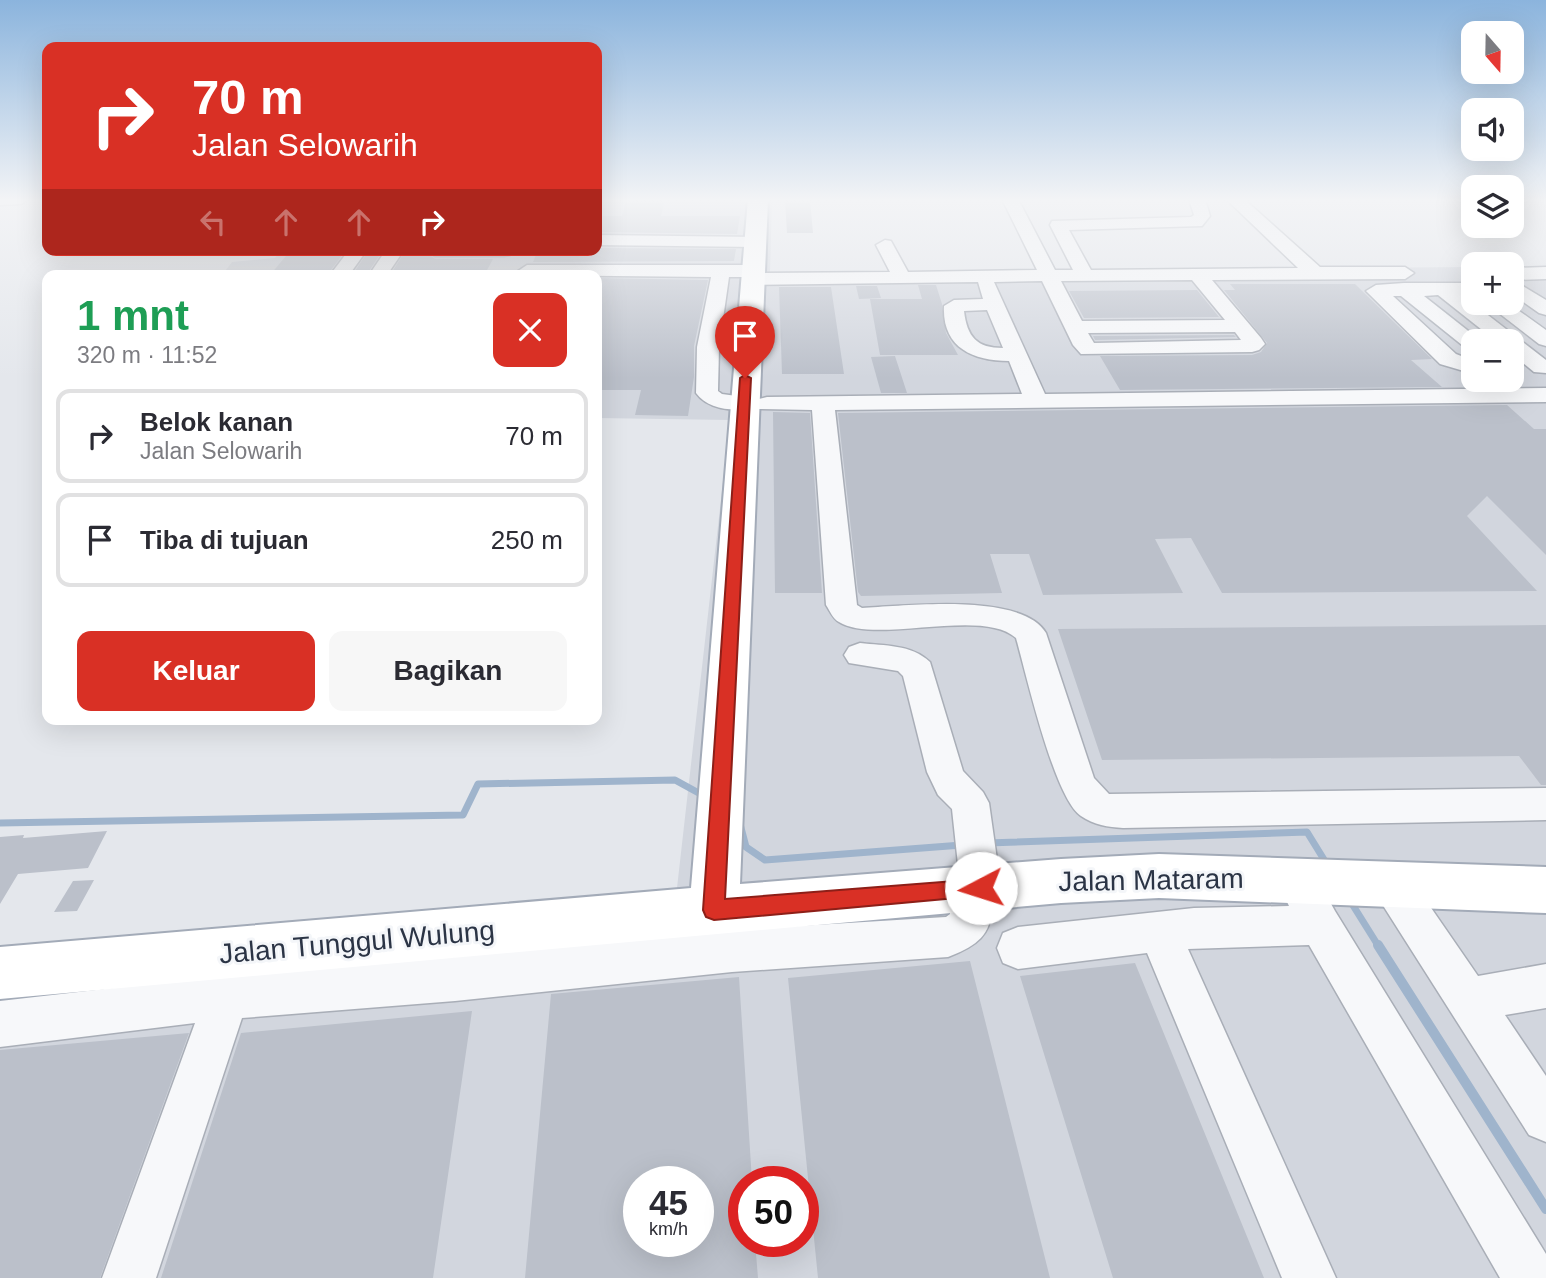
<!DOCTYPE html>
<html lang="id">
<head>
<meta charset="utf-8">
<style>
  :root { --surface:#fff; --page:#f7f7f7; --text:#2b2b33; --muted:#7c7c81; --line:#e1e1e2; --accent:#d93025 }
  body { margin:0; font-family:Arial,sans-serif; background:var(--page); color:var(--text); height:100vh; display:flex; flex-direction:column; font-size:26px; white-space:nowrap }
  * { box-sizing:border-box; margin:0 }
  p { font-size:23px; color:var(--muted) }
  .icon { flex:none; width:38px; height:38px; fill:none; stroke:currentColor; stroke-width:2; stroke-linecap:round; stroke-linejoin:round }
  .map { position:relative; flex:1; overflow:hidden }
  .side { position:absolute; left:42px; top:270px; width:560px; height:455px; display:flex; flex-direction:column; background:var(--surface); border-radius:14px; box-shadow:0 7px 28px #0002 }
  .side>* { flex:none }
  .top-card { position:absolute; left:42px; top:42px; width:560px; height:214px; border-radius:14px; box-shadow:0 7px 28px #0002; background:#d93025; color:#fff; overflow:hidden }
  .needle { width:46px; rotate:160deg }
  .fabs { position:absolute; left:1461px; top:21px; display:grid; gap:14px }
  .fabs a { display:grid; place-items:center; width:63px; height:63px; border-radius:14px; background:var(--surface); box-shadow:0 7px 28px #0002; font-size:35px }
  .speed { position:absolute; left:623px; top:1166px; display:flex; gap:14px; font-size:35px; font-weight:700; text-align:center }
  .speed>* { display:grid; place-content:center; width:91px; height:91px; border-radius:50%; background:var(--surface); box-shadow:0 7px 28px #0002; line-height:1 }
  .speed small { font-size:18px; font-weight:400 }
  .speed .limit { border:10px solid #d22; background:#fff; color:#111 }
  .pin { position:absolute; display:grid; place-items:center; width:60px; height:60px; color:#fff; margin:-72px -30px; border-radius:50% 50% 50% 0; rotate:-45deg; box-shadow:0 0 7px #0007 }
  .pin .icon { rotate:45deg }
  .me { position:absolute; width:77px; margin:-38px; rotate:265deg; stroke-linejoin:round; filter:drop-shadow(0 0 5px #0008) }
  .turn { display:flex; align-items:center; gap:24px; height:147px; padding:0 35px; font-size:32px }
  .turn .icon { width:91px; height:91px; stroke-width:2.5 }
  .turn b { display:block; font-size:49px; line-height:60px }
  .lanes { display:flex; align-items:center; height:66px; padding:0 35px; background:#0003; justify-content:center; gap:35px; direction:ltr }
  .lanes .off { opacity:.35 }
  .round { display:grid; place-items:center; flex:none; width:74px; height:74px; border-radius:14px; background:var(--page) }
  .overview { display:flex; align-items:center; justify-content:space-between; height:119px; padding:0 35px }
  h1 { font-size:42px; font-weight:800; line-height:52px; color:#1e9e55 }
  .action { display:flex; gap:14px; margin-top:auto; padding:14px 35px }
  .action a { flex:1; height:80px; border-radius:14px; background:var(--accent); color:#fff; font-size:28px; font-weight:800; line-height:80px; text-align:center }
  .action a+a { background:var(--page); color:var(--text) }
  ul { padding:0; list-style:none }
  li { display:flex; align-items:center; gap:21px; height:94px; margin:0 14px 10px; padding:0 21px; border:4px solid var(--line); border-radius:14px }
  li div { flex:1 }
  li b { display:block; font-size:26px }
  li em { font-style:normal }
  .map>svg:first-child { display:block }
  .built { fill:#d2d6de; fill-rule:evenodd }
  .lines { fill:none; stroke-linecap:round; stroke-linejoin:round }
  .stream-far1 { stroke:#9fb4cc; stroke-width:7 }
  .stream { stroke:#9fb4cc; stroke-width:10 }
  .building { fill:#bbc0ca; fill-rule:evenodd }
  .minor-casing { stroke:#a9aeb7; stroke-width:3 }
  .major-casing { stroke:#a3abb8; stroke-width:4 }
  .minor { fill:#f7f8fa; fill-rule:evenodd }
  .major { fill:#fff; fill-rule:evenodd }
  .route { fill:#d93025; stroke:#8d1f18; stroke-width:2 }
  .labels { text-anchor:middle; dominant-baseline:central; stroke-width:6; stroke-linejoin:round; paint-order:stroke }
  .near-street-label { font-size:28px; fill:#2b3445; stroke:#f4f6f9 }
</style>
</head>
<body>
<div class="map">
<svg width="1546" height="1278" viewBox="0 0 1546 1278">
  <rect width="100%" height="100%" fill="#e4e7ec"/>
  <!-- built -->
  <path class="built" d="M597 199H772L770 272 1473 267 1474 303H1512V266H1546V1278H0V997L671 941 730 420 597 418V275H222L232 262 275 258 282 250H597ZM1474 341H1512V380H1474ZM639 1181H698V1241H639ZM744 1181H803V1241H744Z"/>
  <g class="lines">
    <!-- stream-far1 -->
    <path class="stream-far1" d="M0 823 463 815 478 784 675 780 706 797
      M740 824 746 847 765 860 962 845
      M987 843 1307 832 1328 866
      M1349 899 1379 947"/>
    <!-- stream -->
    <path class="stream" d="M1378 945 1546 1209"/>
  </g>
  <!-- building -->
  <path class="building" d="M627 199H665L661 216H740L737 234 597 232V216H622Z
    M785 200H810L813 233H787Z
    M597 248 736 249 734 261 533 262 538 250H597Z
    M291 250H346L328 274 270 275Z
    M369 250H383L367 274H353Z
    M406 250H424L435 259H493L486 272H392Z
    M597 278 708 280 694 346V377L688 416 635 415 641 390H597Z
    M1230 284H1355L1432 359 1411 360 1442 387 1120 390 1100 356 1252 355 1261 352 1267 343 1224 290H1235Z
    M918 285H936L942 304 946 333 958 355H880L870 299H922Z
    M856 286H877L881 298 859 299Z
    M779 287H831L844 374H782Z
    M1197 290 1219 317 1084 318 1069 291Z
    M1234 335 1236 337 1095 340 1093 336Z
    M895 356 907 393H881L871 357Z
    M1507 405 1534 429H1546V555L1487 496 1467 516 1537 591 1222 593 1191 538 1155 539 1183 593 1043 595 1029 554H990L1002 593 861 596 858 592 838 413Z
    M773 412 810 413 822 593H775Z
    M1546 625V785H1541L1519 756 1102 760 1058 629Z
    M107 831 88 868 18 874 0 904V837L24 835 23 838Z
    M94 880 77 911 54 912 73 881Z
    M970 961 1050 1278H818L788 978Z
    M1135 963 1264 1278H1113L1020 976Z
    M739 977 752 1181H744V1241H755L758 1278H525L551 994ZM639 1181H698V1241H639Z
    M472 1011 433 1278H161L241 1033Z
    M189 1033 100 1278H0V1050Z"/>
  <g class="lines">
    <defs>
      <path id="minor" d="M0 199H29L21 204 0 205Z
        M1002 199H1018L1055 270H1073L1050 225 1052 221 1191 217 1194 215 1189 199H1205L1210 216 1202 226 1069 230 1091 270 1298 268 1226 199H1244L1320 267H1405L1414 273 1405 279 1212 280 1261 338 1265 344 1259 350 1252 352 1081 354 1073 345 1042 281 994 282 1045 394 1546 388V402L835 410 857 605 862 608C905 606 1022 592 1046 633L1094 778 1109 794 1546 788V820L1123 828C1108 827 1094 825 1081 816 1054 798 1026 673 1016 638 982 607 875 645 839 622 833 619 830 611 826 605L812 410 759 409 755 404 759 399 767 397 1022 394 1009 361C972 361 942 347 944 306L954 300 983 299 978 282 752 285 745 283 744 277H729L719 347 718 391 722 394 751 398 755 403 751 408C733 412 707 409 696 393L697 347 711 277 520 275 518 271 527 265H753L760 267 761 273 890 272 876 245 885 240 891 241 908 272 1037 270ZM1192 280 1225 320 1082 321 1061 281ZM987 310 1003 348C977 348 967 337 964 311ZM1235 332 1241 340 1094 343 1088 333Z
        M597 235 757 237 766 242 757 247 597 245Z
        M349 250H367L349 275H330Z
        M386 250H404L387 275H369Z
        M512 250 510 255 504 256H435L426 251Z
        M1546 267V279L1513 280 1546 300V315L1539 313 1512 294V268Z
        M1404 283H1474V295H1462L1546 360V373L1534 372 1512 354V341H1496L1438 295 1424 296 1481 341H1474V351L1467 349 1401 296H1393L1456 354 1474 361V374L1440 364 1366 291 1376 285Z
        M1486 303H1508L1546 330V346L1539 344Z
        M860 643C885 646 911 644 930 662L963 771 983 792 989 803 1001 888 995 901 990 903C995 935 974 947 948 957L732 972 455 1001 242 1018 156 1278H102L195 1023 0 1047V1001L227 975 455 957 732 930 946 917 950 914 948 889 954 876 959 874 952 809 938 795 927 772 903 676 898 671 849 663 844 655 849 647Z
        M1296 861 1310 866 1335 911 1546 1254V1278H1500L1309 945 1188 949 1336 1278H1282L1147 953 1018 969 1003 963 997 948 1003 933 1018 927 1194 908 1289 906 1276 879 1282 866Z
        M1391 865 1405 870 1478 976 1546 964V1008L1505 1015 1546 1076V1142L1529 1135 1377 896 1371 883 1377 870Z"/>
      <path id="major" d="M748 199H768L740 884 1061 859 1159 854 1546 867V913L1159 898 1061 903 0 999V947L691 888Z"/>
    </defs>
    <!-- minor casing -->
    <use href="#minor" class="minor-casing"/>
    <!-- major casing -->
    <use href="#major" class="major-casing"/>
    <!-- minor -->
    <use href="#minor" class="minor"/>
    <!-- major -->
    <use href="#major" class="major"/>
  </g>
  <!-- sky -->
  <linearGradient id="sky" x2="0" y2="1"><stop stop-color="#8bb4dd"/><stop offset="0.53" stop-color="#f3f4f6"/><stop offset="1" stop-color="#f3f4f6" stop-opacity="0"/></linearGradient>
  <rect width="1546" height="378" fill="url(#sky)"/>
  <!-- route -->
  <path class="route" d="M745 375 751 378 725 899 981 879 989 881 992 888 989 895 714 920 706 917 703 910 740 378Z"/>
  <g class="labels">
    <!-- near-street labels -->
    <g class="near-street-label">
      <text transform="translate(1151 880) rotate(-1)">Jalan Mataram</text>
      <text transform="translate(357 942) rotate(-5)">Jalan Tunggul Wulung</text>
    </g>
  </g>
</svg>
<div class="fabs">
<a><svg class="needle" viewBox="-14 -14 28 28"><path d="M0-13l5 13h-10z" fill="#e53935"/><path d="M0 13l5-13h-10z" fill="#7c7c81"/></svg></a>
<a><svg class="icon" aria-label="sound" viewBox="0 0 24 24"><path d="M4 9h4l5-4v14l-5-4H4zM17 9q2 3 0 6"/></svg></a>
<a><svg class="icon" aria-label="layers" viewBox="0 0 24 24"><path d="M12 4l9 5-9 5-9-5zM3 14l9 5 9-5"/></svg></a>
<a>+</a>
<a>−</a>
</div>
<div class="speed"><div>45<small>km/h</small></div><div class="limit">50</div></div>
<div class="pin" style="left:745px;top:378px;background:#d93025"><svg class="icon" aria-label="arrive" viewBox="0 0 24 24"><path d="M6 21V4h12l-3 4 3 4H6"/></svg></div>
<svg class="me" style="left:981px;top:888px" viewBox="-20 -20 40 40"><circle r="19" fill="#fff"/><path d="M0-13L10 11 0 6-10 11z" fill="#d93025"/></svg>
<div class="top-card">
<div class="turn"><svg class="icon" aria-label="right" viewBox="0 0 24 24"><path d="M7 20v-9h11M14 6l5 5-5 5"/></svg><div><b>70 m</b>Jalan Selowarih</div></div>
<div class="lanes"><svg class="icon off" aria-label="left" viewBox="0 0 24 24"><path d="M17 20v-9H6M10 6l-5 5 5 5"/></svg><svg class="icon off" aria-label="ahead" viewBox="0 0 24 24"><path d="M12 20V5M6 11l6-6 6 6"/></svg><svg class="icon off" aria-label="ahead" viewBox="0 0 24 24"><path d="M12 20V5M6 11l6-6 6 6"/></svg><svg class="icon" aria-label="right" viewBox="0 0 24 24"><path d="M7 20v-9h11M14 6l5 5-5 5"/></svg></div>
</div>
<section class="side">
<div class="overview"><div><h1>1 mnt</h1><p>320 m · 11:52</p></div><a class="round" style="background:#d93025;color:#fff"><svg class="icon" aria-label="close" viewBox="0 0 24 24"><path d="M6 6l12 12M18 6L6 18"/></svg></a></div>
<ul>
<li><svg class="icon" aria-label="right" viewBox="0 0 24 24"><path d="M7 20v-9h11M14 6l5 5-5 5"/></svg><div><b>Belok kanan</b><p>Jalan Selowarih</p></div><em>70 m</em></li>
<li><svg class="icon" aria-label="arrive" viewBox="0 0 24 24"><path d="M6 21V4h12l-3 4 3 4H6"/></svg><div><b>Tiba di tujuan</b></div><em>250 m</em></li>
</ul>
<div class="action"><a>Keluar</a><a>Bagikan</a></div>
</section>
</div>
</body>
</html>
